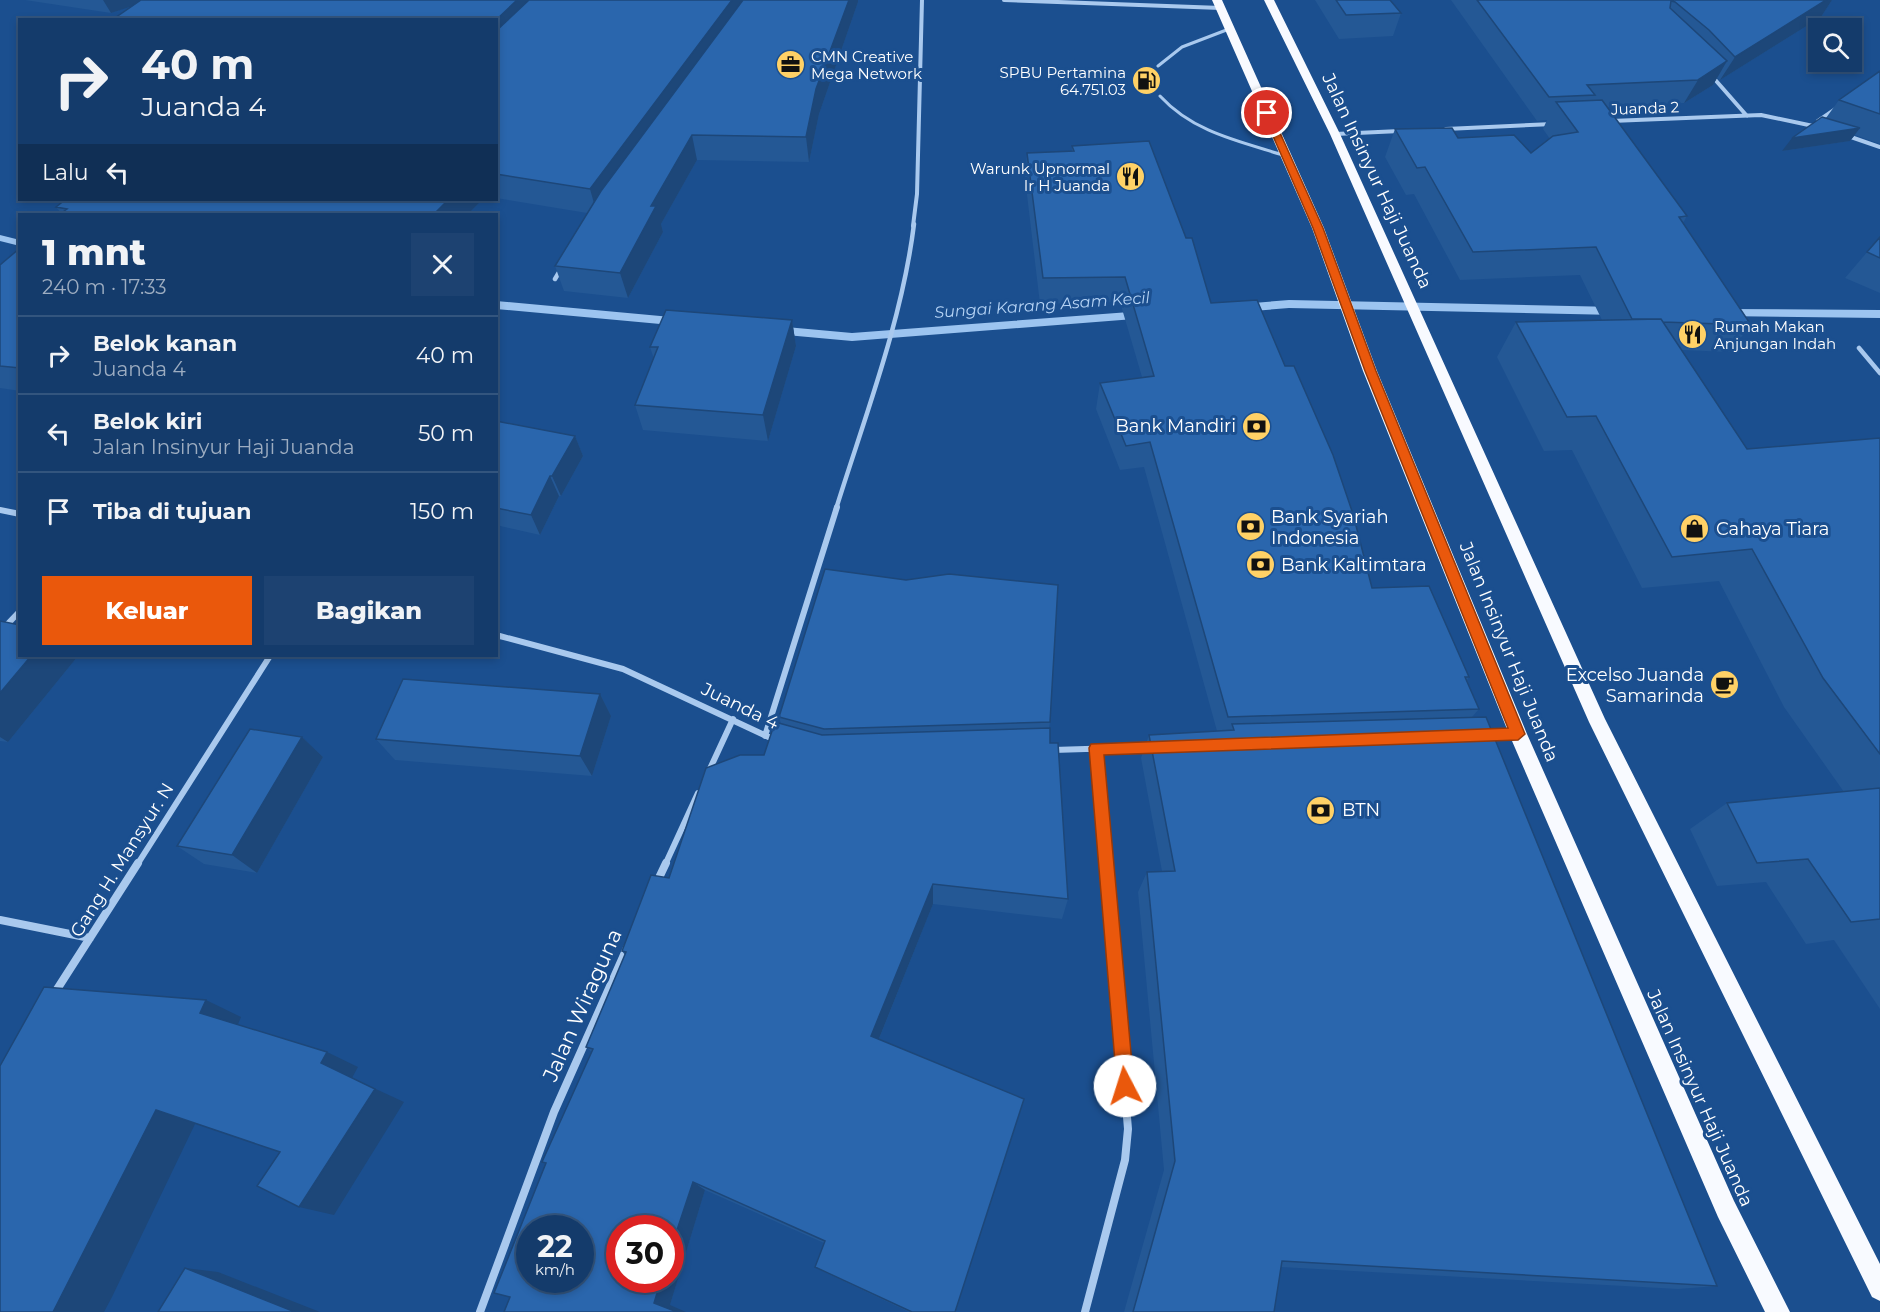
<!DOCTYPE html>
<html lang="id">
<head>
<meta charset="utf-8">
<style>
  :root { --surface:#143b6b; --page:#1d4271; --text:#f1f3f6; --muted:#9dadc1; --line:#33557e; --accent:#ea580c }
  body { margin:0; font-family:Montserrat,sans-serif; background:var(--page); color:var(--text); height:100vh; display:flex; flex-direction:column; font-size:22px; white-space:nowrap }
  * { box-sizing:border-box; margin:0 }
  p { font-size:20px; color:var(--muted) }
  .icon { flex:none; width:33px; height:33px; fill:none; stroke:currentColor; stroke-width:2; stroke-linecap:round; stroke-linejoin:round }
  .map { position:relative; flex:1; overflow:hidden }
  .details { position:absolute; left:18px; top:213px; width:480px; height:444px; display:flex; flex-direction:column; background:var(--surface); border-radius:0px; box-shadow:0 3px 9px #0003,0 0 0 2px var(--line) }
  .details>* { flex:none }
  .top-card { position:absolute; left:18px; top:18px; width:480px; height:183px; border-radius:0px; box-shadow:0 3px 9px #0003,0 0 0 2px var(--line); background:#143b6b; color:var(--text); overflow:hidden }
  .buttons { position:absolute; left:1808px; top:18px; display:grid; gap:12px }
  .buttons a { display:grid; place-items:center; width:54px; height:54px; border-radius:0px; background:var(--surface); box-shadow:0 3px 9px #0003,0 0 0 2px var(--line); font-size:30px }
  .speed { position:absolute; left:516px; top:1215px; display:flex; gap:12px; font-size:30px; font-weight:700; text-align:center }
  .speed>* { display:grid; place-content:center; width:78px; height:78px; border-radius:50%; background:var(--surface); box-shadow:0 3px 9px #0003,0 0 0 2px var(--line); line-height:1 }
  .speed small { font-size:15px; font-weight:400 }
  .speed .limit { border:9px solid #d22; background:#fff; color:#111 }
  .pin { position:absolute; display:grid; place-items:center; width:51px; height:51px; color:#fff; margin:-26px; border:3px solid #fff; border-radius:50%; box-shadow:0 2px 6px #0007 }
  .me { position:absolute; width:66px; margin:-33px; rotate:355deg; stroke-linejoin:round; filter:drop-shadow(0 0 4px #0008) }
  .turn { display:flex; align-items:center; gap:21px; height:126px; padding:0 24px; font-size:27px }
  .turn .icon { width:78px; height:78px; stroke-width:2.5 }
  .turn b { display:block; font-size:42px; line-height:51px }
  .then { display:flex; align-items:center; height:57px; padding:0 24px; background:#0003; gap:12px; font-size:22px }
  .round { display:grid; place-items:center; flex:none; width:63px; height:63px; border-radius:0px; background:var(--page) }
  .overview { display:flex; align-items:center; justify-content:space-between; height:102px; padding:0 24px }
  h1 { font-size:36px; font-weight:800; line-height:45px }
  .cta { display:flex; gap:12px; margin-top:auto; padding:12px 24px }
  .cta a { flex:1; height:69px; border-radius:0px; background:var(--accent); color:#fff; font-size:24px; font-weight:800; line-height:69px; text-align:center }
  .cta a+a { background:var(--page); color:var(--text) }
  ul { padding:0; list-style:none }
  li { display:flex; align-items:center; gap:18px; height:78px; padding:0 24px; border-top:2px solid var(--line) }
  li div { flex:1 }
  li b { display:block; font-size:22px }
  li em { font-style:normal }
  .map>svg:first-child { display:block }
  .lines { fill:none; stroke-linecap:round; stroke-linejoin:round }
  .stream { fill:#9cc4f0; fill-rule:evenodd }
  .service { stroke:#a9c9ee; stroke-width:3 }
  .minor-far3 { stroke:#a9c9ee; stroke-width:4 }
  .minor-far2 { stroke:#a9c9ee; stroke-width:4.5 }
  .minor-far1 { stroke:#a9c9ee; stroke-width:6 }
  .minor { stroke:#a9c9ee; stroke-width:8 }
  .trunk { fill:#f8faff; fill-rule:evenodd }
  .wall { fill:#245895 }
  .shaded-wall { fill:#1d4779 }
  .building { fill:#2a66ad; stroke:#1d4779; stroke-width:1.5; fill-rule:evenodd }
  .route { fill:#ea580c; stroke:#983908; stroke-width:1.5 }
  .labels { text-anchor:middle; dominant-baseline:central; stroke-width:6; stroke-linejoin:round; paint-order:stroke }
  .far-poi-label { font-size:15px; fill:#fff; stroke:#1b4f8f; text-anchor:start }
  .far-street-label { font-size:15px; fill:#fff; stroke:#1b4f8f }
  .far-water-label { font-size:16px; font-style:italic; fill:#b5d3f5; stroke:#1b4f8f }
  .street-label { font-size:18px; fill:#fff; stroke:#1b4f8f }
  .poi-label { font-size:18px; fill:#fff; stroke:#1b4f8f; text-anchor:start }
  .near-street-label { font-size:21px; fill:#fff; stroke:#1b4f8f }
</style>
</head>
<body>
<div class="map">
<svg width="1880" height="1312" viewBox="0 0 1880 1312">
  <rect width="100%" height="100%" fill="#1b4f8f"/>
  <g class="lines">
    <!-- stream -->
    <path class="stream" d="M0 235 20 240V246L0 241Z
      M1289 300 1616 307 1622 311 1616 315 1289 308 1241 312 1235 308 1241 304Z
      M496 301 682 318 688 322 682 326 496 309Z
      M1724 309 1880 310V318L1720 316 1718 313Z
      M1143 311 1147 312V318L852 341 775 334 769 330 775 326 852 333Z"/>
    <!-- service -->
    <path class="service" d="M1158 66 1182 47 1229 29
      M1160 96C1193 132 1238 141 1283 155"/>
    <!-- minor-far3 -->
    <path class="minor-far3" d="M1004 0 1221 8
      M1711 75 1747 116
      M1611 121 1761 115 1818 127
      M1818 121 1837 108
      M1446 129 1553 124
      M1335 134 1400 131
      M1848 136 1880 147
      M913 226 917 194 922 0"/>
    <!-- minor-far2 -->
    <path class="minor-far2" d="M555 279 561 269
      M1859 348 1880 373
      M836 509C865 416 902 321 914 224"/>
    <!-- minor-far1 -->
    <path class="minor-far1" d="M0 510 20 514
      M0 632 20 611
      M496 635 623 669 775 740
      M1485 735 1517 734
      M765 736 837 507
      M1096 749 1106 865
      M1053 750 1151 747
      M708 773 733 719
      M137 865 270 656
      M665 865 698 793"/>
    <!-- minor -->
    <path class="minor" d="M657 882 666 863
      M0 920 90 938
      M54 994 138 863
      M480 1312 554 1112 627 948
      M1085 1312 1125 1160 1128 1129 1106 863"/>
    <!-- trunk -->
    <path class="trunk" d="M1212 0H1222L1324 228 1377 371 1527 734 1734 1201 1790 1312H1765L1718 1217 1509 734 1363 371 1312 228Z
      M1264 0H1274L1340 134 1605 719 1880 1264V1301L1872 1297 1589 722 1330 134Z"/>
  </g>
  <!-- wall -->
  <path class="wall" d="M25 0H858V2L819 114 809 162 697 160 661 224 663 232 628 298 564 291 555 266 587 213 496 198V20L131 6 111 13Z
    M1315 0H1390L1401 13 1393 36 1339 39Z
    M1451 0H1832L1821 17 1720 80 1717 78 1713 85 1684 103 1607 107 1687 216 1683 223 1751 325 1729 352 1682 350 1747 449 1880 438V1009L1834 940 1806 944 1766 882 1717 886 1690 829 1727 803 1844 792 1784 707 1719 581 1642 588 1572 450 1544 451 1497 357 1516 322 1602 320 1580 275 1460 280 1414 194 1406 195 1385 157 1395 129 1458 138 1531 153 1550 139 1543 129 1547 120 1537 121Z
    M1880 71V144L1855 135 1850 141 1782 151 1826 118 1839 100Z
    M1072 146 1211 303 1372 588 1469 677 1467 680 1479 709 1472 717 1717 1286 1678 1289 1281 1267 1274 1312H1124L1164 1170 1138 892 1147 872 1162 871 1141 758 1149 735 1217 731 1144 467 1120 470 1096 409 1100 383 1142 377 1120 302 1040 304 1025 178 1027 153 1072 151Z
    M65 200H482L468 214 61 213 56 207Z
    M1880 237V293L1845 278Z
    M20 248V391L0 388V265Z
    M792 320 796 346 768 441 643 430 635 405 654 359 650 347Z
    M496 421 575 436 583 456 561 496H559L540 535 496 525Z
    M0 621 20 656H78L8 742 0 741Z
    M600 694 611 716 592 776 395 760 376 739Z
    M779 717 1050 722 1049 728 1050 743 1068 899 1062 919 933 904 879 1039 955 1312H909L822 1271 815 1267 824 1243 705 1190 670 1305 510 1297 592 1052 586 1047 625 955 622 951 669 878 764 755 781 724Z
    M302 737 323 757 257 873 204 864 177 846Z"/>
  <!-- shaded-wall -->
  <path class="shaded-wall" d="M103 0H151L111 13Z
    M517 0H549L496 53V20Z
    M732 0H754L597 214 590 189Z
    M849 0H858V2L819 114 809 162 806 137 816 89Z
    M1826 0H1832L1821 17 1720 80 1735 57Z
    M1727 61 1713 85 1684 103 1698 80Z
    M1860 128 1850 141 1782 151 1792 138Z
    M692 135 697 160 661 224 663 232 628 298 620 273 651 206Z
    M448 200H482L468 214H434Z
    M792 320 796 346 768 441 763 415Z
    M575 436 583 456 561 496 552 476Z
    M550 476 559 496 540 535 531 515Z
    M31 656H78L8 742 0 737V693Z
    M600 694 611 716 592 776 580 756Z
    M302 737 323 757 257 873 232 855Z
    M933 884V904L874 1051 871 1036Z
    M206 1000 241 1017 236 1029 200 1013Z
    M327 1052 358 1067 352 1078 404 1102 334 1215 299 1207 321 1063Z
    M156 1110 196 1122 112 1297 104 1312H53Z
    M693 1182 705 1190 670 1305 686 1312H677L654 1303 661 1280H670V1251Z
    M185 1268 218 1272 320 1312H295Z"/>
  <!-- building -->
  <path class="building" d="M141 0H517L496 20H112Z
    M529 0H732L590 189 496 174V31Z
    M743 0H849L816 89 806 137 692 135 651 206H656L620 273 555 266 601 191Z
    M1336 0H1390L1401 13 1346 15Z
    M1477 0H1826L1735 57 1709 30 1675 2 1671 1 1670 8 1727 61 1698 80 1587 85 1595 95 1549 97Z
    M1880 71V114L1839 100Z
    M1602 100 1687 216 1679 217 1751 325 1663 322 1661 319H1632L1596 247 1473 252 1425 167 1417 168 1395 129 1452 128 1458 138 1514 135 1531 153 1553 136 1578 132 1556 102Z
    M1822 117 1860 128 1792 138Z
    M1149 141 1186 238H1192L1211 303 1257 300 1285 366H1294L1333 455 1353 514 1372 588 1429 586 1469 677H1465L1479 709 1228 717 1150 442 1126 446 1100 383 1154 376 1125 277 1043 278 1027 153 1074 151 1072 146Z
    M65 200H448L434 214H60L67 209 56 207Z
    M1880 237V258L1867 252Z
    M20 248V368L0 366V265Z
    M666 310 792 320 763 415 635 405 658 347H650Z
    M1661 319 1747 449 1880 438V754L1823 678 1752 549 1672 557 1596 416 1567 417 1516 322Z
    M496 421 575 436 552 476H550L531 515 496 508Z
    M825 569 906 580 949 574 1058 585 1050 722 824 729 779 717Z
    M0 621 20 625V656H31L0 693Z
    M403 679 600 694 580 756 376 739Z
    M1486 717 1717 1286 1282 1261 1274 1312H1133L1175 1161 1147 872 1175 871 1149 735 1234 730 1232 724Z
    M775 722 822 735 1050 728V743H1058L1068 899 933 884 871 1036 1024 1099 955 1312H912L815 1267 825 1241 693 1182 670 1251V1228H620V1280H661L654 1303 677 1312H504L510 1297 494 1293 546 1163 542 1162 593 1049 586 1047 626 952 622 951 651 875 669 878 706 768 740 755H764ZM530 1228H580V1280H530Z
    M250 729 302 737 232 855 177 846Z
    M1880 788V919L1851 922 1808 859 1757 863 1727 803Z
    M44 987 206 1000 200 1013 327 1052 321 1063 375 1089 299 1207 257 1186 280 1152 156 1110 53 1312H0V1066Z
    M185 1268 295 1312H158Z"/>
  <!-- route -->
  <path class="route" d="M1267 110 1271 113 1323 228 1376 371 1525 734 1518 740 1104 755 1134 1086 1131 1092 1125 1094 1119 1092 1117 1086 1089 748 1091 744 1508 728 1365 371 1313 228 1263 113Z"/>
  <!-- icons -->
  <defs>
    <symbol id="office-disc" viewBox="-11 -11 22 22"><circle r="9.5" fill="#ffd166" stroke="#1b4f8f"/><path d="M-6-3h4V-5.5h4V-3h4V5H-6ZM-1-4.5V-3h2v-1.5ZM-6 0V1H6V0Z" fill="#111"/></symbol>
    <symbol id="fuel-disc" viewBox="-11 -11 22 22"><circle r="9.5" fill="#ffd166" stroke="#1b4f8f"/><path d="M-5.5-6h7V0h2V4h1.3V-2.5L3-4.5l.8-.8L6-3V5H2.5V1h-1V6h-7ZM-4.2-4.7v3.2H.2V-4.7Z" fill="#111"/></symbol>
    <symbol id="restaurant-disc" viewBox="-11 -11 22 22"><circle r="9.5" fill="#ffd166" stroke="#1b4f8f"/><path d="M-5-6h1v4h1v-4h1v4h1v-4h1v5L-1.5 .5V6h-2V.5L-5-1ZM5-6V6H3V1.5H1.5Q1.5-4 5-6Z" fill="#111"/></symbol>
    <symbol id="bank-disc" viewBox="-11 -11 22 22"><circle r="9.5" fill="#ffd166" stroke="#1b4f8f"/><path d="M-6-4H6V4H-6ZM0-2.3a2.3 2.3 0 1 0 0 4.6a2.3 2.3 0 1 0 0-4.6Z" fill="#111"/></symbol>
    <symbol id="shop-disc" viewBox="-11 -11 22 22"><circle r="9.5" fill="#ffd166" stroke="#1b4f8f"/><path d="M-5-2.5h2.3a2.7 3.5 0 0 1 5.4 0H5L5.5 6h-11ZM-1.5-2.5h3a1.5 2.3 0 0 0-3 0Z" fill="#111"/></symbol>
    <symbol id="cafe-disc" viewBox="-11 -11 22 22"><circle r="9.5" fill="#ffd166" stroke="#1b4f8f"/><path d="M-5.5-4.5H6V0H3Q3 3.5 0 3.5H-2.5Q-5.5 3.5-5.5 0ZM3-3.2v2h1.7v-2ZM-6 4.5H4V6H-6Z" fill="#111"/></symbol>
  </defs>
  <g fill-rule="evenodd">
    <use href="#office-disc" x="774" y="48" width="33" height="33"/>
    <use href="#fuel-disc" x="1130" y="64" width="33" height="33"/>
    <use href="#restaurant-disc" x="1114" y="160" width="33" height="33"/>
    <use href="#restaurant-disc" x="1676" y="318" width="33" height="33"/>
    <use href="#bank-disc" x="1240" y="410" width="33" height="33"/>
    <use href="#bank-disc" x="1234" y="510" width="33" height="33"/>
    <use href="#shop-disc" x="1678" y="512" width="33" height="33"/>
    <use href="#bank-disc" x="1244" y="548" width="33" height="33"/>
    <use href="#cafe-disc" x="1708" y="668" width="33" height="33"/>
    <use href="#bank-disc" x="1304" y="794" width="33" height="33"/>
  </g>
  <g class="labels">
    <!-- far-poi labels -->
    <g class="far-poi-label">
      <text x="811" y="56">CMN Creative<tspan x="811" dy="17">Mega Network</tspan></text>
      <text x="1126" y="72" text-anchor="end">SPBU Pertamina<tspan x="1126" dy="17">64.751.03</tspan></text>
      <text x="1110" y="168" text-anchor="end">Warunk Upnormal<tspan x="1110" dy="17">Ir H Juanda</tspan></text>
      <text x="1714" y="326">Rumah Makan<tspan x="1714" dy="17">Anjungan Indah</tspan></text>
    </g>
    <!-- far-street labels -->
    <g class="far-street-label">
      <text transform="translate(1645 108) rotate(-2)">Juanda 2</text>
    </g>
    <!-- far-water labels -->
    <g class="far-water-label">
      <text transform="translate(1042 305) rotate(-4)">Sungai Karang Asam Kecil</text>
    </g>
    <!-- street labels -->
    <g class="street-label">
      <text transform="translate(1377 181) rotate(65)">Jalan Insinyur Haji Juanda</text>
      <text transform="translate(1509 652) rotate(68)">Jalan Insinyur Haji Juanda</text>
      <text transform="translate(740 706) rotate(26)">Juanda 4</text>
      <text transform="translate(122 860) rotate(-58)">Gang H. Mansyur. N</text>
      <text transform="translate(1700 1098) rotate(66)">Jalan Insinyur Haji Juanda</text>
    </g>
    <!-- poi labels -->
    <g class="poi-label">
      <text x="1236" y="426" text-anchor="end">Bank Mandiri</text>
      <text x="1271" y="517">Bank Syariah<tspan x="1271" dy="21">Indonesia</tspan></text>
      <text x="1716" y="529">Cahaya Tiara</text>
      <text x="1281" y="565">Bank Kaltimtara</text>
      <text x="1704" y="675" text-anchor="end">Excelso Juanda<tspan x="1704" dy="21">Samarinda</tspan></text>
      <text x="1342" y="810">BTN</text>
    </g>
    <!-- near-street labels -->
    <g class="near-street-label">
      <text transform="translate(582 1005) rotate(-66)">Jalan Wiraguna</text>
    </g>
  </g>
</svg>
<div class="buttons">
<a><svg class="icon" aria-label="search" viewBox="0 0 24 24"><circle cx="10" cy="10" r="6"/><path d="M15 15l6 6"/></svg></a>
</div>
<div class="speed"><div>22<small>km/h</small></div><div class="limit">30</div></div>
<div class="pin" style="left:1267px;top:113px;background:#d93025"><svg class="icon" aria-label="arrive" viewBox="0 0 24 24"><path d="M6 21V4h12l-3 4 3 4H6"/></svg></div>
<svg class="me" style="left:1125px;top:1086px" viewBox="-20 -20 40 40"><circle r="19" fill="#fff"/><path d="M0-13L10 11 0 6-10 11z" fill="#ea580c"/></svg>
<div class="top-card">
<div class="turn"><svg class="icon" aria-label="right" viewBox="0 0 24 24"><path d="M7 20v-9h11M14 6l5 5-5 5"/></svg><div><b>40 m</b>Juanda 4</div></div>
<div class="then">Lalu<svg class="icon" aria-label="left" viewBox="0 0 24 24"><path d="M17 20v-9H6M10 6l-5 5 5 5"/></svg></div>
</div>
<section class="details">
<div class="overview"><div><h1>1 mnt</h1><p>240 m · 17:33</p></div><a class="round"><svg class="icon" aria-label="close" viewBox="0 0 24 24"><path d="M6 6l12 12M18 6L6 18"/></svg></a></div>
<ul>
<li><svg class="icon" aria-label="right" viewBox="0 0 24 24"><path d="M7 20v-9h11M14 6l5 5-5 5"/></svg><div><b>Belok kanan</b><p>Juanda 4</p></div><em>40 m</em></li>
<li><svg class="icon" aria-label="left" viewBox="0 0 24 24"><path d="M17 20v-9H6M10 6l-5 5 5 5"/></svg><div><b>Belok kiri</b><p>Jalan Insinyur Haji Juanda</p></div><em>50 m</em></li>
<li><svg class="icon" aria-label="arrive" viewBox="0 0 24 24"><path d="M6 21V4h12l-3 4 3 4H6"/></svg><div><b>Tiba di tujuan</b></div><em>150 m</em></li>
</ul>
<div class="cta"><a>Keluar</a><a>Bagikan</a></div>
</section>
</div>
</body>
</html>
